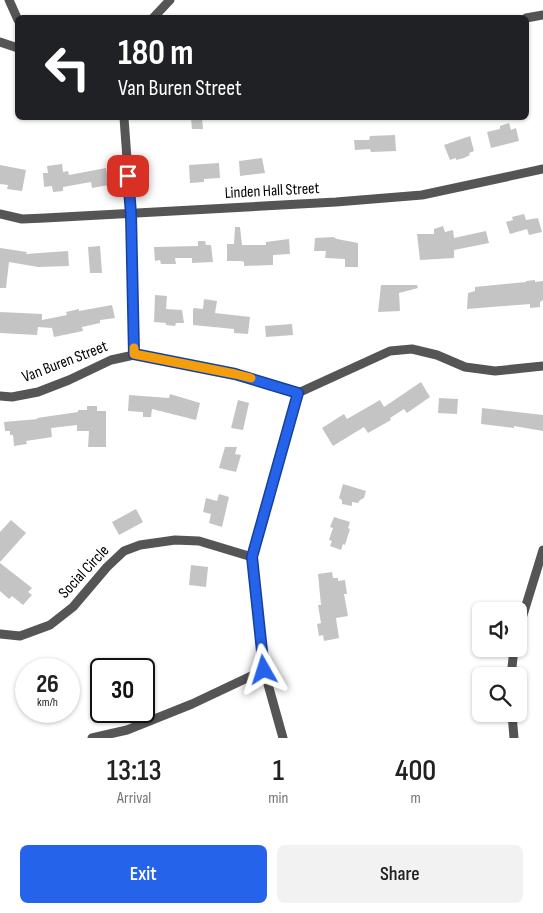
<!DOCTYPE html>
<html lang="en">
<head>
<meta charset="utf-8">
<style>
  :root { --surface:#fff; --page:#f2f2f2; --text:#222; --muted:#767676; --accent:#2563eb }
  body { margin:0; font-family:"Sofia Sans Condensed",sans-serif; background:var(--page); color:var(--text); height:100vh; display:flex; flex-direction:column; font-size:19px; white-space:nowrap }
  * { box-sizing:border-box; margin:0 }
  p { font-size:16px; color:var(--muted) }
  .icon { flex:none; width:28px; height:28px; fill:none; stroke:currentColor; stroke-width:2; stroke-linecap:round; stroke-linejoin:round }
  .map { position:relative; height:738px; overflow:hidden }
  .side { display:flex; flex-direction:column; background:var(--surface); flex:1 }
  .side>* { flex:none }
  .hud { position:absolute; left:15px; top:15px; width:514px; height:105px; border-radius:8px; box-shadow:0 1px 4px #0004; background:#202124; color:#fff; overflow:hidden }
  .buttons { position:absolute; left:472px; top:602px; display:grid; gap:10px }
  .buttons a { display:grid; place-items:center; width:55px; height:55px; border-radius:8px; background:var(--surface); box-shadow:0 1px 4px #0004; font-size:25px }
  .speed { position:absolute; left:15px; top:658px; display:flex; gap:10px; font-size:25px; font-weight:700; text-align:center }
  .speed>* { display:grid; place-content:center; width:65px; height:65px; border-radius:50%; background:var(--surface); box-shadow:0 1px 4px #0004; line-height:1 }
  .speed small { font-size:12px; font-weight:400 }
  .speed .limit { border:2px solid #111; border-radius:8px; background:#fff; color:#111 }
  .pin { position:absolute; display:grid; place-items:center; width:42px; height:42px; color:#fff; margin:-21px; border-radius:10px; box-shadow:0 2px 8px #0006 }
  .me { position:absolute; width:55px; margin:-28px; rotate:354deg; stroke-linejoin:round; filter:drop-shadow(0 0 4px #0008) }
  .turn { display:flex; align-items:center; gap:18px; height:105px; padding:0 20px; font-size:22px }
  .turn .icon { width:65px; height:65px; stroke-width:2.5 }
  .turn b { display:block; font-size:35px; line-height:42px }
  .eta { display:flex; justify-content:space-evenly; align-items:center; height:85px; text-align:center }
  .eta b { font-size:30px; font-weight:600; line-height:35px }
  .button { display:flex; gap:10px; margin-top:auto; padding:10px 20px }
  .button a { flex:1; height:58px; border-radius:8px; background:var(--accent); color:#fff; font-size:20px; font-weight:600; line-height:58px; text-align:center }
  .button a+a { background:var(--page); color:var(--text) }
  .map>svg:first-child { display:block }
  .building { fill:#c4c4c4 }
  .lines { fill:none; stroke-linecap:round; stroke-linejoin:round }
  .street { stroke:#555; stroke-width:9 }
  .route-casing { stroke:#184099; stroke-width:12 }
  .route { stroke:#2563eb; stroke-width:9 }
  .slow { stroke:#f59e0b; stroke-width:9 }
  .labels { text-anchor:middle; dominant-baseline:central; stroke-width:5; stroke-linejoin:round; paint-order:stroke }
  .street-label { font-size:16px; fill:#000; stroke:#fff }
</style>
</head>
<body>
<div class="map">
<svg width="543" height="738" viewBox="0 0 543 738">
  <rect width="100%" height="100%" fill="#fff"/>
  <!-- building -->
  <path class="building" d="M191 118H202L203 129H192Z
    M509 123 511 130 516 128 519 141 491 148 487 132 500 129V126Z
    M395 135 396 151 371 152 370 149 355 150 354 140H369L370 136Z
    M470 136 474 151 469 153 470 155 464 158 456 160V158L450 160 444 145Z
    M262 158 265 173 240 176 239 161Z
    M219 163 220 178 204 179V182L190 183 189 165Z
    M62 164 63 172 68 171 69 175 106 168 109 185 92 188 91 182 63 187V191L53 192 52 186 44 187 43 173H48L47 166Z
    M0 165 26 170 22 191 7 189 8 185 0 184Z
    M524 214 526 220 538 218 542 232 529 235 527 229 510 234 506 222 513 220 512 217Z
    M443 226 445 232 453 230 454 238 486 231 489 243 454 250V258L420 260 417 234H434V229Z
    M235 227H240L242 245H266V242L289 239 290 254 273 255V265L244 266V262L241 261H227V244H234Z
    M333 237 337 239 358 243V267H345V259L325 258 326 251H314L315 238Z
    M198 241H205L206 245H211L213 262 192 263V258H175L176 264H161L160 260 155 261 154 247 198 246Z
    M100 246 102 273H90L88 247Z
    M0 248 27 252 26 254 68 251 69 266 38 267 9 262 6 288H0Z
    M535 280V282L543 281V300L540 302V307L530 308V304L467 309 468 293 475 291V287L526 282V281Z
    M381 285H417L418 288 399 293 400 311 378 312Z
    M155 295 167 296 166 309 182 310 184 323H176L175 326 166 325V323L154 322Z
    M204 299 217 301 215 313 250 317 248 334 234 333V329L193 325V310L194 308 203 309Z
    M112 305 115 318 100 320V323L82 327 83 331 54 337 52 328 38 327 37 335 0 333V312L42 314V320L67 315 66 312 79 309V311Z
    M292 324 293 335 266 337 265 326Z
    M421 382 430 397 407 413 404 409 390 418 391 420 368 433 364 427 333 446 322 428 344 414 347 419 380 400 384 407Z
    M170 394 200 403 196 420 152 409 151 417H143V412L128 411 129 395 169 398Z
    M439 398 458 399 457 414 438 413Z
    M238 400 249 403 243 430 231 428Z
    M87 406H97V411H106V447H88L89 431H77V425L51 428 52 437 26 441 27 444 14 446 13 435H10V431H5L4 422 38 419 37 418 78 412V410H87Z
    M482 408 543 415V431L514 426V428L481 424Z
    M225 447H237L235 454 241 455 236 472 219 468Z
    M343 484 366 491 364 498 360 500 358 503 352 502V506L342 504V500L339 498Z
    M219 494 229 497 222 527 209 523 211 514 203 512 206 498 217 501Z
    M136 509 143 522 119 535 112 522Z
    M334 517 350 522 348 528 350 529 345 545 343 544 341 550 330 546 332 541 329 540 333 528 330 527Z
    M11 520 26 533 0 562V532Z
    M0 563 32 588 28 592 32 595 23 605 12 596 9 599 0 591Z
    M191 565 208 567 206 587 189 585Z
    M332 572 333 578H338V581L345 580 347 594H344L348 616 336 618 339 638 324 641 323 635 319 636 317 624 321 623 318 605H321L318 574Z"/>
  <g class="lines">
    <!-- street -->
    <path class="street" d="M9 0 18 20
      M153 18 170 0
      M526 18 543 15
      M0 42 18 48
      M124 118 131 213 134 355
      M0 214 22 219 45 218 336 202 422 195 543 169
      M0 396 12 397 38 392 69 380 111 360 134 355 238 374 298 393 390 351 412 349 437 355 465 367 495 371 543 366
      M519 628 543 550
      M0 634 20 636 50 625 73 607 107 567 124 551 140 545 175 540 199 541 252 557
      M511 676 514 649
      M512 714 514 738
      M92 738 127 730 192 704 264 670
      M283 738 264 670 252 557 298 393"/>
  </g>
  <g class="lines">
    <defs>
      <path id="route" d="M128 176 131 214 134 354 235 374 298 393 252 557 264 670"/>
    </defs>
    <!-- route casing -->
    <use href="#route" class="route-casing"/>
    <!-- route -->
    <use href="#route" class="route"/>
    <!-- slow -->
    <path class="slow" d="M134 348V354L235 374 251 378"/>
  </g>
  <g class="labels">
    <!-- street labels -->
    <g class="street-label">
      <text transform="translate(272 191) rotate(-3)">Linden Hall Street</text>
      <text transform="translate(65 362) rotate(-21)">Van Buren Street</text>
      <text transform="translate(84 572) rotate(-47)">Social Circle</text>
    </g>
  </g>
</svg>
<div class="buttons">
<a><svg class="icon" aria-label="sound" viewBox="0 0 24 24"><path d="M4 9h4l5-4v14l-5-4H4zM17 9q2 3 0 6"/></svg></a>
<a><svg class="icon" aria-label="search" viewBox="0 0 24 24"><circle cx="10" cy="10" r="6"/><path d="M15 15l6 6"/></svg></a>
</div>
<div class="speed"><div>26<small>km/h</small></div><div class="limit">30</div></div>
<div class="pin" style="left:128px;top:176px;background:#d93025"><svg class="icon" aria-label="arrive" viewBox="0 0 24 24"><path d="M6 21V4h12l-3 4 3 4H6"/></svg></div>
<svg class="me" style="left:264px;top:670px" viewBox="-20 -20 40 40"><path d="M0-17L14 15 0 8-14 15z" fill="#2563eb" stroke="#fff" stroke-width="4"/></svg>
<div class="hud">
<div class="turn"><svg class="icon" aria-label="left" viewBox="0 0 24 24"><path d="M17 20v-9H6M10 6l-5 5 5 5"/></svg><div><b>180 m</b>Van Buren Street</div></div>
</div>
</div>
<section class="side">
<div class="eta">
<div><b>13:13</b><p>Arrival</p></div>
<div><b>1</b><p>min</p></div>
<div><b>400</b><p>m</p></div>
</div>
<div class="button"><a>Exit</a><a>Share</a></div>
</section>
</body>
</html>
